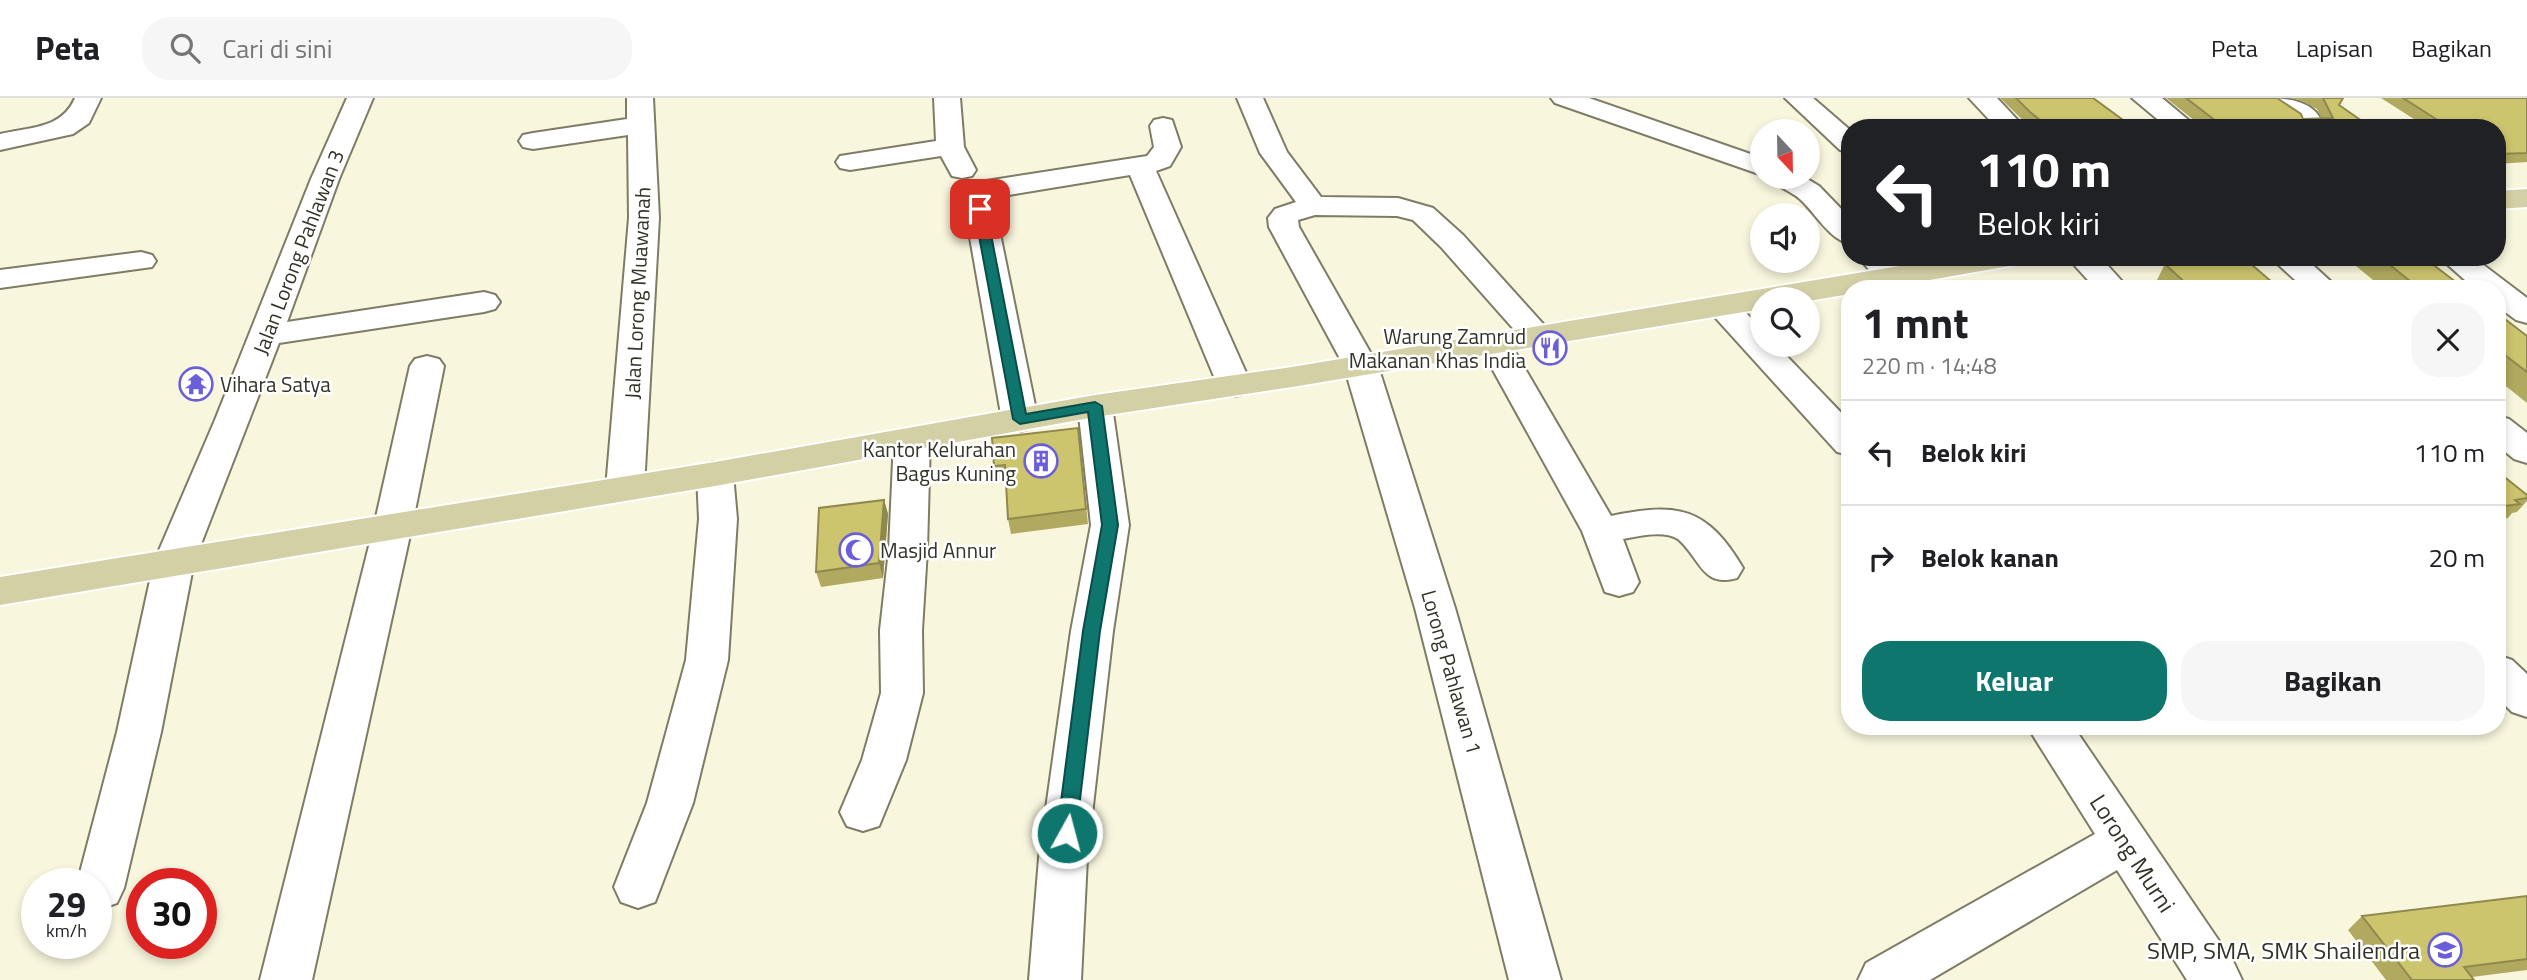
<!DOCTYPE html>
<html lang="id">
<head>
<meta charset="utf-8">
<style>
  :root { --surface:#fff; --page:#f6f6f6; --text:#202124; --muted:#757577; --line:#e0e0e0; --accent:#0f766e }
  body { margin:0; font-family:"Titillium Web",sans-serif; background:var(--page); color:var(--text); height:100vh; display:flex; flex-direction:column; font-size:26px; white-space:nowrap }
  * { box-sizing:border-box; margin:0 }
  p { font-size:23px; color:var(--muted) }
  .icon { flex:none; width:38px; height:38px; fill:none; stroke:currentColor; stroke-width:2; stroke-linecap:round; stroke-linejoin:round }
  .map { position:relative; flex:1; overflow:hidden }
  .drawer { position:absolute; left:1841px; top:182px; width:665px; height:455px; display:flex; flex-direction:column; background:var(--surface); border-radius:28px; box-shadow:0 4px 10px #0003 }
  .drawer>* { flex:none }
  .top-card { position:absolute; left:1841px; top:21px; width:665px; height:147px; border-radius:28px; box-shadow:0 4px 10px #0003; background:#202124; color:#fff; overflow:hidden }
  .needle { width:46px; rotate:158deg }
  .controls { position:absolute; left:1750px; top:21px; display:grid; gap:14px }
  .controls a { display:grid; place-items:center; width:70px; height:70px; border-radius:50%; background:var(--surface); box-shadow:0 4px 10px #0003; font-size:35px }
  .speed { position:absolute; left:21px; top:770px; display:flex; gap:14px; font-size:35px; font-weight:700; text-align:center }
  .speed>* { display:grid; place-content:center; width:91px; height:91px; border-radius:50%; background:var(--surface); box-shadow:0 4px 10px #0003; line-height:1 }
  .speed small { font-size:18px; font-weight:400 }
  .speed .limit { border:10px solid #d22; background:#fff; color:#111 }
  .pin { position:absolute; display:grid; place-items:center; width:60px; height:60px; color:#fff; margin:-30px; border-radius:14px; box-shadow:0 4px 10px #0006 }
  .me { position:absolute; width:77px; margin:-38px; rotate:7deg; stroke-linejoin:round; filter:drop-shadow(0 0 5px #0008) }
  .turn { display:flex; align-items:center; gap:24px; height:147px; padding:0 21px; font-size:32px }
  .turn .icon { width:91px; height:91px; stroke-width:2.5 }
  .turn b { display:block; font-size:49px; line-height:60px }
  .round { display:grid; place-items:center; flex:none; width:74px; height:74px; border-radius:28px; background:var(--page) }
  .headline { display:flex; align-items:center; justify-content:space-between; height:119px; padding:0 21px }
  h1 { font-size:42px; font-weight:700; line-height:52px }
  .cta { display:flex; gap:14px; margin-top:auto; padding:14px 21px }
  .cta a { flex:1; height:80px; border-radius:28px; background:var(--accent); color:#fff; font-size:28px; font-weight:700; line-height:80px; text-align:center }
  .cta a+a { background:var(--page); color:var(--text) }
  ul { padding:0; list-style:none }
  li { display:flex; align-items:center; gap:21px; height:105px; padding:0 21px; border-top:2px solid var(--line) }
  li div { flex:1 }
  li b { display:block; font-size:26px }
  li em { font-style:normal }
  header { display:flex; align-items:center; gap:42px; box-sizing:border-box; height:98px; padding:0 35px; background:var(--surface); border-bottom:2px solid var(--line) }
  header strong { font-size:33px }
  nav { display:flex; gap:38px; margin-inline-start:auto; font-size:24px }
  .search { width:490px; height:63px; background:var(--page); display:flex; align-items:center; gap:18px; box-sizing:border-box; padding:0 24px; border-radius:28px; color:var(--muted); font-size:26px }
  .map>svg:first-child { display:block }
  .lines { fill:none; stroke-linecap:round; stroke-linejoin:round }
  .minor-casing { stroke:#7e7c66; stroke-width:4 }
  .major-casing { stroke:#fff; stroke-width:4 }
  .minor { fill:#fff; fill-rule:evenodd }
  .major { fill:#d4d0a6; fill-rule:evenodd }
  .wall { fill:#b0a95f }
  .shaded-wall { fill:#90894d }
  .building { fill:#cdc46e; stroke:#90894d; stroke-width:2 }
  .route { fill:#0f766e; stroke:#0a4d48; stroke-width:2 }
  .labels { text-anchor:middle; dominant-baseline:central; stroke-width:5; stroke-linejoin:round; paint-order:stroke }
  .street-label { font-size:21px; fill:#333329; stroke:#fff }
  .poi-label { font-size:21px; fill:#333329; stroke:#fff; text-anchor:end }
  .near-street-label { font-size:24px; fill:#333329; stroke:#fff }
  .near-poi-label { font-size:24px; fill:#333329; stroke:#fff; text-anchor:end }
</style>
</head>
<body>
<header>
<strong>Peta</strong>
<div class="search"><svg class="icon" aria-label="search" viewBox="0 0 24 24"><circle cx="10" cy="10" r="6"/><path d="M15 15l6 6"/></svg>Cari di sini</div>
<nav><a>Peta</a><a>Lapisan</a><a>Bagikan</a></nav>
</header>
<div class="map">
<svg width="2527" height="882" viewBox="0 0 2527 882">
  <rect width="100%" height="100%" fill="#f8f6dd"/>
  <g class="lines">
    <defs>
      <path id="minor" d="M75 0H101L89 25 73 36 0 52V36C30 29 62 31 75 0Z
        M347 0H373L339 81 287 224 484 194 495 197 500 204 495 211 484 214 279 245 194 464 161 634 124 790 117 805 100 811 96 810V786H77L117 634 154 464 215 322 311 81Z
        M627 0H653L659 120 644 390 638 399 625 402 612 399 606 390 629 120 628 37 533 51 523 49 519 43 523 37 533 35 627 21Z
        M934 0H960L964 49 976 72 972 78 962 80 952 78 941 58 850 72 840 70 836 64 840 58 936 43Z
        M1237 0H1263L1287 54 1321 99 1398 100 1433 110 1463 137 1554 238 1550 245 1538 248 1526 245 1441 149 1413 122 1397 118 1315 117 1298 122 1299 129 1378 268 1455 510 1561 882H1509L1415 510 1344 268 1269 129 1268 120 1275 111 1296 104 1260 55Z
        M1551 0H1589L1762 60V77L1555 5Z
        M1785 0H1813L1850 32V54L1840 52Z
        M1969 0H1997L2025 30H1997Z
        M2132 0H2162L2198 30H2168Z
        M2262 0C2286 0 2317 1 2324 30H2298L2297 26 2266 5Z
        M1163 20 1172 22 1181 49 1170 68 1156 73 1252 288 1247 295 1235 298 1223 295 1218 288 1130 77 990 100 995 111 1038 322 1032 330 1020 333 1008 330 1002 322 965 111 959 94 963 88 973 85 1147 58 1154 49 1150 28 1154 22Z
        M1770 79H1804L1819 88 1850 120V146C1829 141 1816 116 1801 102 1791 93 1778 90 1770 79Z
        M141 154 152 157 156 163 152 169 0 190V172Z
        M1858 159H1890L1919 191H1886Z
        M2067 159H2100L2129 191H2096Z
        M2270 159H2304L2339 191H2305Z
        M2439 159H2473L2527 200V225L2516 222 2497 208V191H2475Z
        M1723 199 1734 202 1762 232V247H1776L1850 324V357L1837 354 1712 216 1707 209 1712 202Z
        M1494 235 1506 238 1510 245 1611 418C1678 404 1707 409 1743 470L1737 480C1702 490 1701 461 1678 441 1663 432 1640 438 1623 441L1639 484 1633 494 1619 498 1605 494 1582 433 1478 245 1482 238Z
        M427 258 439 261 444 268 412 428 312 882H260L374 428 410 268 415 261Z
        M1095 297 1107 300 1112 308 1129 427 1113 533 1087 760 1081 882H1029L1039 760 1071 533 1091 427 1078 308 1083 300Z
        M2497 318 2509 321 2527 335V365L2514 361 2497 347Z
        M912 330 925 333 930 341 927 452 922 532 923 595 906 662 879 728 863 733 847 728 840 714 862 662 881 595 880 532 889 452 894 341 899 333Z
        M715 364 728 367 733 376 737 421 728 562 693 705 655 804 638 810 621 804 614 789 647 705 686 562 699 421 697 376 702 367Z
        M2497 557 2512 562 2527 576V619L2512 614 2497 599Z
        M2027 628H2073L2234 865 2242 882H2187L2117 772 1930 882H1858L1866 865 2095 736Z"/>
      <path id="major" d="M2527 91V109L2497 111V93Z
        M1954 159H2024L2020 165 2009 168 1879 191H1850V196L1808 203 1762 201V211L1292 289 1095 319 715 388 0 507V479L715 364 1095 297 1292 269Z"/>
    </defs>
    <!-- minor casing -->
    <use href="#minor" class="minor-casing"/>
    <!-- major casing -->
    <use href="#major" class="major-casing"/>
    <!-- minor -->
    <use href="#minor" class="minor"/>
    <!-- major -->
    <use href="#major" class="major"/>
  </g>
  <!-- wall -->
  <path class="wall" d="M2000 0H2093L2134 30H2031Z
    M2166 0H2277L2303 21 2321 20 2317 11 2300 2 2289 0H2344L2339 8 2372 30H2204Z
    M2381 0H2527V64L2497 66V30H2428Z
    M2345 159H2423L2465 191H2384Z
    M2165 166 2280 191H2163L2156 184Z
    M2497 215 2527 238V305L2497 281Z
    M1078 330 1088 426 1011 436 1008 421 1006 381 997 382 994 368Z
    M2497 373 2527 397V403L2517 414 2512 415 2508 420 2497 422Z
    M884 402 888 416 883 480 821 489 816 474Z
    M2527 798V872L2472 879 2474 882H2386L2348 832 2362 818Z"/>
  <!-- shaded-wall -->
  <path class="shaded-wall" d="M884 402 888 416 883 480 879 465Z"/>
  <!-- building -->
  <path class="building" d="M2016 0H2093L2134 30H2050L2030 14Z
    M2186 0H2277L2301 16 2303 21 2333 20 2323 0H2343L2339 7 2372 30H2225Z
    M2403 0H2527V55L2497 56V30H2450Z
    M2380 159H2423L2465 191H2420Z
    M2244 160 2280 191H2192L2165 166Z
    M2497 215 2527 238V274L2497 251Z
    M1078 330 1086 411 1008 421 1005 367 994 368 992 340Z
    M2497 373 2527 397V400L2515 402 2520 406 2497 409Z
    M884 402 879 465 816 474 819 410Z
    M2527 798V861L2464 869 2474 882H2412L2362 818Z"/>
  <!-- route -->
  <path class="route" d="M980 107 986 111 1026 316 1095 304 1102 308 1118 427 1100 533 1076 735 1073 740 1067 743 1060 740 1057 735 1083 533 1102 427 1088 314 1020 326 1013 321 974 111Z"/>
  <!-- icons -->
  <defs>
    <symbol id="restaurant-ring" viewBox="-11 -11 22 22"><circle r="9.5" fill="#fff" stroke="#6a5fd8" stroke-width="1.5"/><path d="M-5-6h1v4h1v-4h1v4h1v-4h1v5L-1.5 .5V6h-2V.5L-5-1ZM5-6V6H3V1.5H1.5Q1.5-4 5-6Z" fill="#6a5fd8"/></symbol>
    <symbol id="temple-ring" viewBox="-11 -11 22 22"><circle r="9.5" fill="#fff" stroke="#6a5fd8" stroke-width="1.5"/><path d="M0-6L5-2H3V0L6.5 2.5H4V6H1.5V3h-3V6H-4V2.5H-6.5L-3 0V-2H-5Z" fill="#6a5fd8"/></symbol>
    <symbol id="building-ring" viewBox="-11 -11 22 22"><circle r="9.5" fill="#fff" stroke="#6a5fd8" stroke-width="1.5"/><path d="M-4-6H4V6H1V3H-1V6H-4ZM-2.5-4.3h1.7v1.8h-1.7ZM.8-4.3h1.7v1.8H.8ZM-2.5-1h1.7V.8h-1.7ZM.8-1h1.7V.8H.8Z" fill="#6a5fd8"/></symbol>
    <symbol id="mosque-ring" viewBox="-11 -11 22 22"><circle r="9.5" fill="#fff" stroke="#6a5fd8" stroke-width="1.5"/><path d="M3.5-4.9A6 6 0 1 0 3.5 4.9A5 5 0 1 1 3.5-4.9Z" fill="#6a5fd8"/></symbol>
    <symbol id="school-ring" viewBox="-11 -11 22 22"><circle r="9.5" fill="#fff" stroke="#6a5fd8" stroke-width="1.5"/><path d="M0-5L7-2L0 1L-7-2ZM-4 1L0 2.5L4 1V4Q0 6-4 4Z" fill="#6a5fd8"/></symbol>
  </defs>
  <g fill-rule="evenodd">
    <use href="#restaurant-ring" x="1531" y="231" width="38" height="38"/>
    <use href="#temple-ring" x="177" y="267" width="38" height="38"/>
    <use href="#building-ring" x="1022" y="344" width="38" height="38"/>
    <use href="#mosque-ring" x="837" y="433" width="38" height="38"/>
    <use href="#school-ring" x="2426" y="833" width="38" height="38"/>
  </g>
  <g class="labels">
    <!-- street labels -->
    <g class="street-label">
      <text transform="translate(298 154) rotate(-69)">Jalan Lorong Pahlawan 3</text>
      <text transform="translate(637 195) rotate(-87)">Jalan Lorong Muawanah</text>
      <text transform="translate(1452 574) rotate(74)">Lorong Pahlawan 1</text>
    </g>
    <!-- poi labels -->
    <g class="poi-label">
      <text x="1526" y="238">Warung Zamrud<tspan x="1526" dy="24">Makanan Khas India</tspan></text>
      <text x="220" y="286" text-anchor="start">Vihara Satya</text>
      <text x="1016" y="351">Kantor Kelurahan<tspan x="1016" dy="24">Bagus Kuning</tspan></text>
      <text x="880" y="452" text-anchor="start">Masjid Annur</text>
    </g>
    <!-- near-street labels -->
    <g class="near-street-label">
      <text transform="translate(2133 755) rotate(57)">Lorong Murni</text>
    </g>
    <!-- near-poi labels -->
    <g class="near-poi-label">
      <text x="2420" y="852">SMP, SMA, SMK Shailendra</text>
    </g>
  </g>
</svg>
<div class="controls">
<a><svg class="needle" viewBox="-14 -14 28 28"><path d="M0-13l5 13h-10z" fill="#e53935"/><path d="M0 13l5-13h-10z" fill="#757577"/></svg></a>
<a><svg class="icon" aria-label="sound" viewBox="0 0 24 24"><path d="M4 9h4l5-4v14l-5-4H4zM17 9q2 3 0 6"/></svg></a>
<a><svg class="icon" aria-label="search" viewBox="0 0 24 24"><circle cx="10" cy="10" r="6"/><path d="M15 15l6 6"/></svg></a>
</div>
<div class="speed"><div>29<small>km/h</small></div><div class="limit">30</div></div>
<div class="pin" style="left:980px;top:111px;background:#d93025"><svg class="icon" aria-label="arrive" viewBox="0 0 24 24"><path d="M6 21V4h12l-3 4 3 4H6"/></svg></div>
<svg class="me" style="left:1067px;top:735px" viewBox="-20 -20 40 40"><circle r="17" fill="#0f766e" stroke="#fff" stroke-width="3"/><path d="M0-11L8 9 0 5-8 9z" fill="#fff"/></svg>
<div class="top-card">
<div class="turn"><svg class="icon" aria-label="left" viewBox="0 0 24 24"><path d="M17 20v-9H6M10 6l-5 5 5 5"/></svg><div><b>110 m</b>Belok kiri</div></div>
</div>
<section class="drawer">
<div class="headline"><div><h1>1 mnt</h1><p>220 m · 14:48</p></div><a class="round"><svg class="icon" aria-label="close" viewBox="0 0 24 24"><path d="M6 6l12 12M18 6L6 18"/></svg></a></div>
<ul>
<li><svg class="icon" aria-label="left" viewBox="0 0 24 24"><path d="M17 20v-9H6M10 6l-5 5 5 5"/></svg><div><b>Belok kiri</b></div><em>110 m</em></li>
<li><svg class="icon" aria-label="right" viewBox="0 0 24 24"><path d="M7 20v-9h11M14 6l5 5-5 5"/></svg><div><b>Belok kanan</b></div><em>20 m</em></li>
</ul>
<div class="cta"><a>Keluar</a><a>Bagikan</a></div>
</section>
</div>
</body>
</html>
